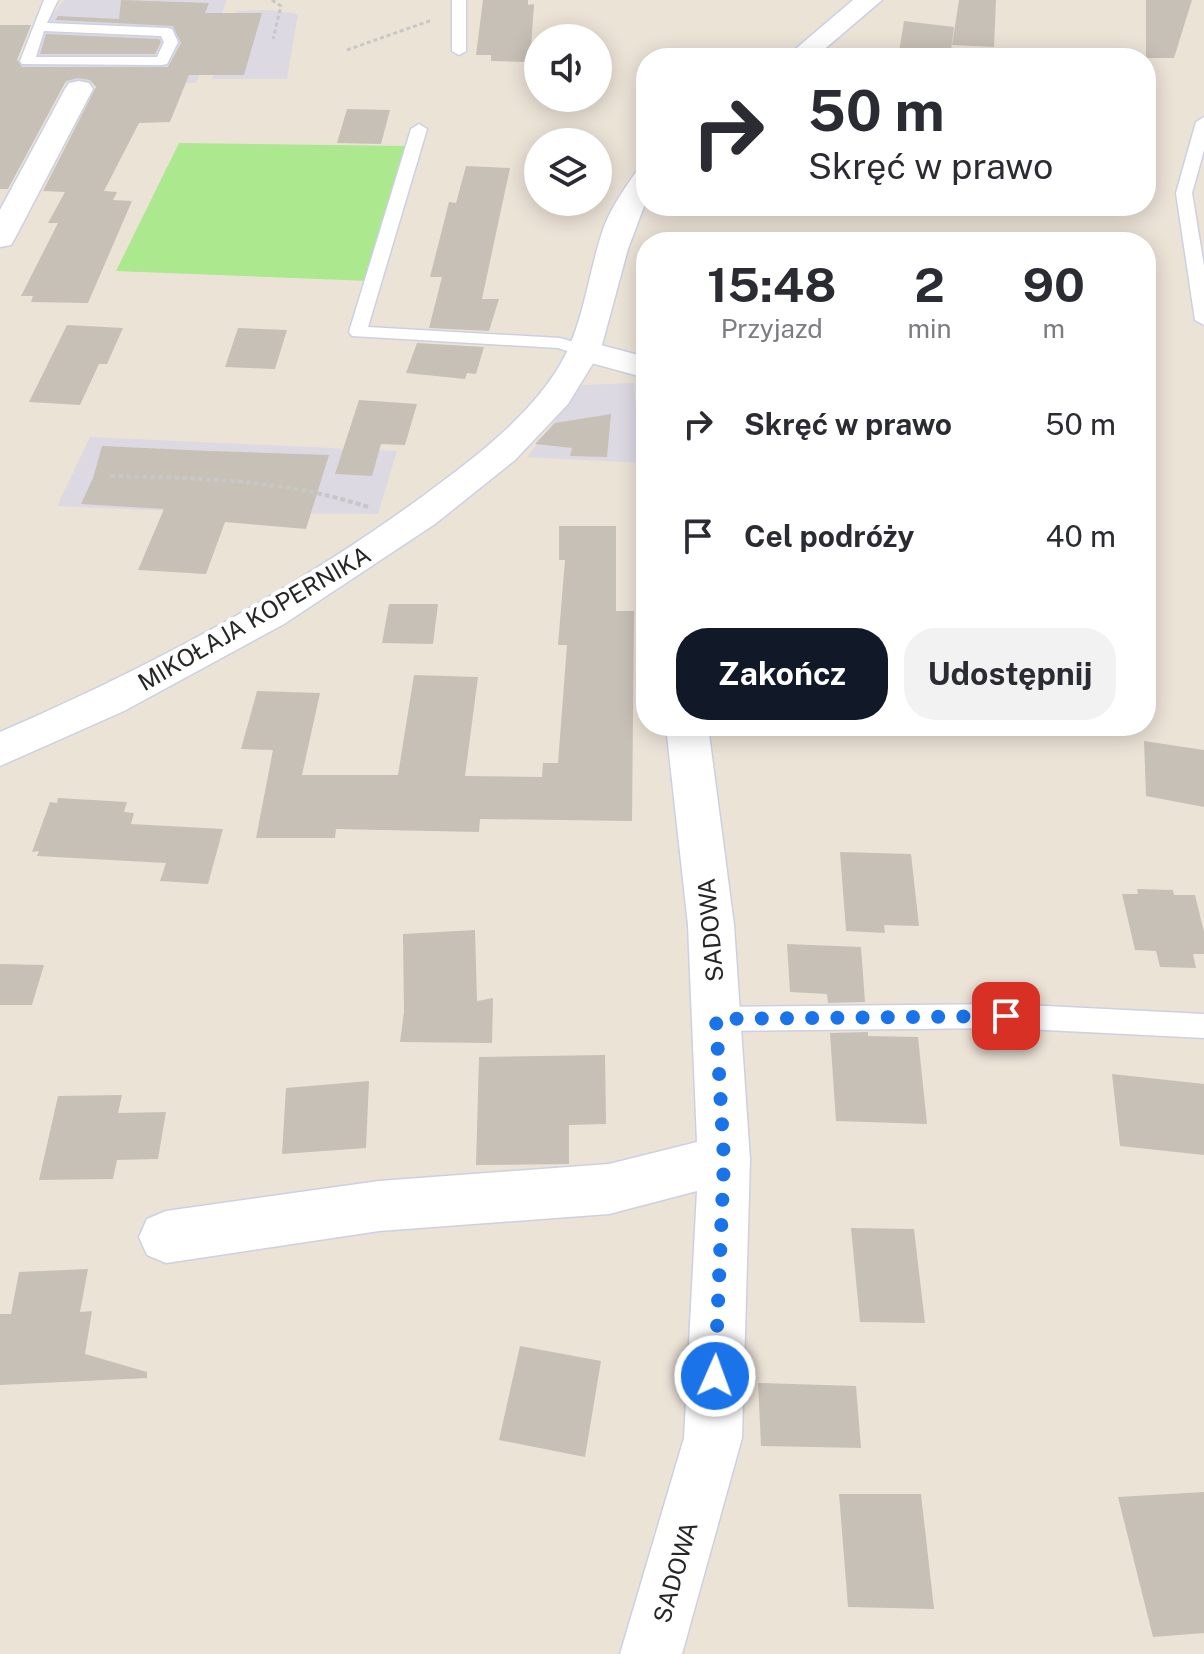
<!DOCTYPE html>
<html lang="pl">
<head>
<meta charset="utf-8">
<style>
  :root { --surface:#fff; --page:#f2f2f3; --text:#2b2b33; --muted:#7c7c81; --accent:#111827 }
  body { margin:0; font-family:"Public Sans",sans-serif; background:var(--page); color:var(--text); height:100vh; display:flex; flex-direction:column; font-size:30px; white-space:nowrap }
  * { box-sizing:border-box; margin:0 }
  p { font-size:26px; color:var(--muted) }
  .icon { flex:none; width:44px; height:44px; fill:none; stroke:currentColor; stroke-width:2; stroke-linecap:round; stroke-linejoin:round }
  .map { position:relative; flex:1; overflow:hidden }
  .panel { position:absolute; left:636px; top:232px; width:520px; height:504px; display:flex; flex-direction:column; background:var(--surface); border-radius:32px; box-shadow:0 4px 20px #0003 }
  .panel>* { flex:none }
  .guide { position:absolute; left:636px; top:48px; width:520px; height:168px; border-radius:32px; box-shadow:0 4px 20px #0003; background:#fff; color:var(--text); overflow:hidden }
  .buttons { position:absolute; left:524px; top:24px; display:grid; gap:16px }
  .buttons a { display:grid; place-items:center; width:88px; height:88px; border-radius:50%; background:var(--surface); box-shadow:0 4px 20px #0003; font-size:40px }
  .pin { position:absolute; display:grid; place-items:center; width:68px; height:68px; color:#fff; margin:-34px; border-radius:16px; box-shadow:0 4px 12px #0006 }
  .me { position:absolute; width:88px; margin:-44px; rotate:2deg; stroke-linejoin:round; filter:drop-shadow(0 0 6px #0008) }
  .turn { display:flex; align-items:center; gap:28px; height:168px; padding:0 40px; font-size:36px }
  .turn .icon { width:104px; height:104px; stroke-width:2.5 }
  .turn b { display:block; font-size:56px; line-height:68px }
  .eta { display:flex; justify-content:space-evenly; align-items:center; height:136px; text-align:center }
  .eta b { font-size:48px; font-weight:700; line-height:56px }
  .button { display:flex; gap:16px; margin-top:auto; padding:16px 40px }
  .button a { flex:1; height:92px; border-radius:32px; background:var(--accent); color:#fff; font-size:32px; font-weight:700; line-height:92px; text-align:center }
  .button a+a { background:var(--page); color:var(--text) }
  ul { padding:0; list-style:none }
  li { display:flex; align-items:center; gap:24px; height:112px; padding:0 40px }
  li div { flex:1 }
  li b { display:block; font-size:30px }
  li em { font-style:normal }
  .map>svg:first-child { display:block }
  .industrial { fill:#dcd9e3 }
  .green { fill:#abe88e }
  .building { fill:#c7c0b7 }
  .lines { fill:none; stroke-linecap:round; stroke-linejoin:round }
  .lane-casing { stroke:#ccd0e2; stroke-width:3 }
  .street-casing { stroke:#ccd0e2; stroke-width:3 }
  .secondary-casing { stroke:#ccd0e2; stroke-width:3 }
  .path-far1 { stroke:#c7c7c7; stroke-width:3; stroke-dasharray:4 3; stroke-linecap:butt }
  .path { stroke:#c7c7c7; stroke-width:4; stroke-dasharray:5 3; stroke-linecap:butt }
  .lane { fill:#fff; fill-rule:evenodd }
  .street { fill:#fff; fill-rule:evenodd }
  .secondary { fill:#fff; fill-rule:evenodd }
  .route { stroke:#1a73e8; stroke-width:14; stroke-dasharray:0 25.2 }
  .labels { text-anchor:middle; dominant-baseline:central; stroke-width:8; stroke-linejoin:round; paint-order:stroke }
  .street-label { font-size:24px; fill:#272727; stroke:#fff }
</style>
</head>
<body>
<div class="map">
<svg width="1204" height="1654" viewBox="0 0 1204 1654">
  <rect width="100%" height="100%" fill="#ece3d7"/>
  <!-- industrial -->
  <path class="industrial" d="M64 0H227L196 83H0Z
    M270 10 298 14 287 79H212L236 11Z
    M634 383 641 463 527 457 582 385Z
    M90 437 397 451 378 514 216 513 57 506Z"/>
  <!-- green -->
  <path class="green" d="M179 143 408 146 369 281 116 271Z"/>
  <!-- building -->
  <path class="building" d="M121 0 209 3 205 13H262L244 75H189L170 122 139 123 104 191 117 192 113 200 132 201 88 303 31 302 33 296H21L58 223H48L65 192 43 191 96 87 90 80 78 78 66 81 8 189H0V25H31L17 60 22 67H168L181 43 173 26 55 20 58 16 119 19Z
    M483 0H528V5L534 4 530 62 491 61V55H476Z
    M959 0H996L994 47 952 45Z
    M1146 0H1192L1174 58H1146Z
    M904 21 954 27 950 58H898Z
    M46 34 159 39 161 42 155 54H40Z
    M347 109 390 110 381 144 337 143Z
    M466 166 510 168 482 299H499L489 331 429 328 442 277H430L449 202 456 203Z
    M67 325 123 328 107 364H99L80 405 29 402Z
    M238 328 287 330 275 369 225 367Z
    M417 343 484 347 476 374 467 373 465 379 406 373Z
    M359 400 417 404 405 445 381 444 372 476 335 474Z
    M611 414 607 457 570 456 572 448 535 444 555 423Z
    M102 446 210 451 329 455 306 529 225 522 206 574 138 570 164 509 81 504 93 478Z
    M559 526H616V611H634L632 821 480 819 479 832 336 829 335 838H256L273 750 241 749 257 691 320 693 302 775H398L414 675 478 677 465 776 542 777 543 763H558L567 645H558L565 560H559Z
    M389 604H438L433 644 382 643Z
    M1144 741 1204 750V807L1146 796Z
    M58 798 127 802 124 812 134 813 131 824 223 829 208 884 160 881 166 863 37 856 39 851 32 852 50 802 57 803Z
    M840 852 911 854 919 926 884 925 885 933 846 931Z
    M1137 889 1173 890 1174 895H1195L1204 932V954H1193L1196 968 1160 967 1156 951 1135 950 1122 894H1138Z
    M475 930 477 1001 493 998 492 1043 400 1042 404 1012 403 934Z
    M787 944 861 947 865 1002 828 1003 827 994 790 992Z
    M0 964 44 965 32 1005H0Z
    M868 1032V1036L918 1037 927 1124 836 1121 830 1033Z
    M605 1055 606 1124 569 1125V1164L476 1165 479 1057Z
    M1112 1074 1204 1084V1155L1120 1146Z
    M369 1081 366 1148 282 1154 286 1088Z
    M122 1095 118 1113 166 1112 158 1159 117 1160 113 1179 39 1180 58 1096Z
    M851 1228 914 1229 925 1323 860 1322Z
    M88 1269 80 1312 92 1311 85 1354 147 1372V1378L0 1385V1314H11L19 1272Z
    M520 1346 601 1361 585 1457 499 1440Z
    M758 1383 856 1386 861 1448 761 1446Z
    M1204 1492V1633L1153 1637 1118 1497Z
    M839 1494H921L934 1609 848 1607Z"/>
  <g class="lines">
    <defs>
      <path id="lane" d="M44 0H58L47 23 167 28 172 29 178 42 167 64 162 65 22 64 20 61ZM44 31 161 36 164 42 157 57H36Z
        M452 0H466V51L459 55 452 51Z
        M1204 117V150L1192 193 1204 266V325L1195 320 1176 193 1196 122Z
        M419 124 427 129 368 327 560 338 591 347 594 351 591 355 585 357 558 348 352 336 349 332 411 129Z
        M1006 1004 1204 1014V1038L1006 1028 716 1031 707 1027 703 1019 707 1011 716 1007Z"/>
      <path id="street" d="M79 81 89 83 93 89 15 238 11 245 0 247V210L65 89 69 83Z
        M585 341 646 357V378L573 358 568 351 573 344Z
        M666 726H708L734 925 750 1160 742 1438 682 1654H620L684 1438 697 1191 609 1214 379 1231 166 1263 147 1255 139 1237 147 1219 166 1211 379 1181 609 1164 697 1142 688 925Z"/>
      <path id="secondary" d="M853 0H882L814 58H785Z
        M646 169V201L628 249 600 352 568 404 515 460 435 524 284 624 124 711 0 766V732C148 668 292 592 423 496 470 461 522 423 555 373 585 328 587 273 605 224 613 205 624 189 636 172Z"/>
    </defs>
    <!-- lane casing -->
    <use href="#lane" class="lane-casing"/>
    <!-- street casing -->
    <use href="#street" class="street-casing"/>
    <!-- secondary casing -->
    <use href="#secondary" class="secondary-casing"/>
    <!-- path-far1 -->
    <path class="path-far1" d="M272 0 281 6 273 39
      M347 50 432 20"/>
    <!-- path -->
    <path class="path" d="M110 476C199 478 286 479 371 508"/>
    <!-- lane -->
    <use href="#lane" class="lane"/>
    <!-- street -->
    <use href="#street" class="street"/>
    <!-- secondary -->
    <use href="#secondary" class="secondary"/>
  </g>
  <g class="lines">
    <!-- route -->
    <path class="route" d="M715 1376 724 1160 716 1019 1006 1016"/>
  </g>
  <g class="labels">
    <!-- street labels -->
    <g class="street-label">
      <text transform="translate(254 618) rotate(-30)">MIKOŁAJA KOPERNIKA</text>
      <text transform="translate(710 930) rotate(-95)">SADOWA</text>
      <text transform="translate(675 1572) rotate(-74)">SADOWA</text>
    </g>
  </g>
</svg>
<div class="buttons">
<a><svg class="icon" aria-label="sound" viewBox="0 0 24 24"><path d="M4 9h4l5-4v14l-5-4H4zM17 9q2 3 0 6"/></svg></a>
<a><svg class="icon" aria-label="layers" viewBox="0 0 24 24"><path d="M12 4l9 5-9 5-9-5zM3 14l9 5 9-5"/></svg></a>
</div>
<div class="pin" style="left:1006px;top:1016px;background:#d93025"><svg class="icon" aria-label="arrive" viewBox="0 0 24 24"><path d="M6 21V4h12l-3 4 3 4H6"/></svg></div>
<svg class="me" style="left:715px;top:1376px" viewBox="-20 -20 40 40"><circle r="17" fill="#1a73e8" stroke="#fff" stroke-width="3"/><path d="M0-11L8 9 0 5-8 9z" fill="#fff"/></svg>
<div class="guide">
<div class="turn"><svg class="icon" aria-label="right" viewBox="0 0 24 24"><path d="M7 20v-9h11M14 6l5 5-5 5"/></svg><div><b>50 m</b>Skręć w prawo</div></div>
</div>
<section class="panel">
<div class="eta">
<div><b>15:48</b><p>Przyjazd</p></div>
<div><b>2</b><p>min</p></div>
<div><b>90</b><p>m</p></div>
</div>
<ul>
<li><svg class="icon" aria-label="right" viewBox="0 0 24 24"><path d="M7 20v-9h11M14 6l5 5-5 5"/></svg><div><b>Skręć w prawo</b></div><em>50 m</em></li>
<li><svg class="icon" aria-label="arrive" viewBox="0 0 24 24"><path d="M6 21V4h12l-3 4 3 4H6"/></svg><div><b>Cel podróży</b></div><em>40 m</em></li>
</ul>
<div class="button"><a>Zakończ</a><a>Udostępnij</a></div>
</section>
</div>
</body>
</html>
